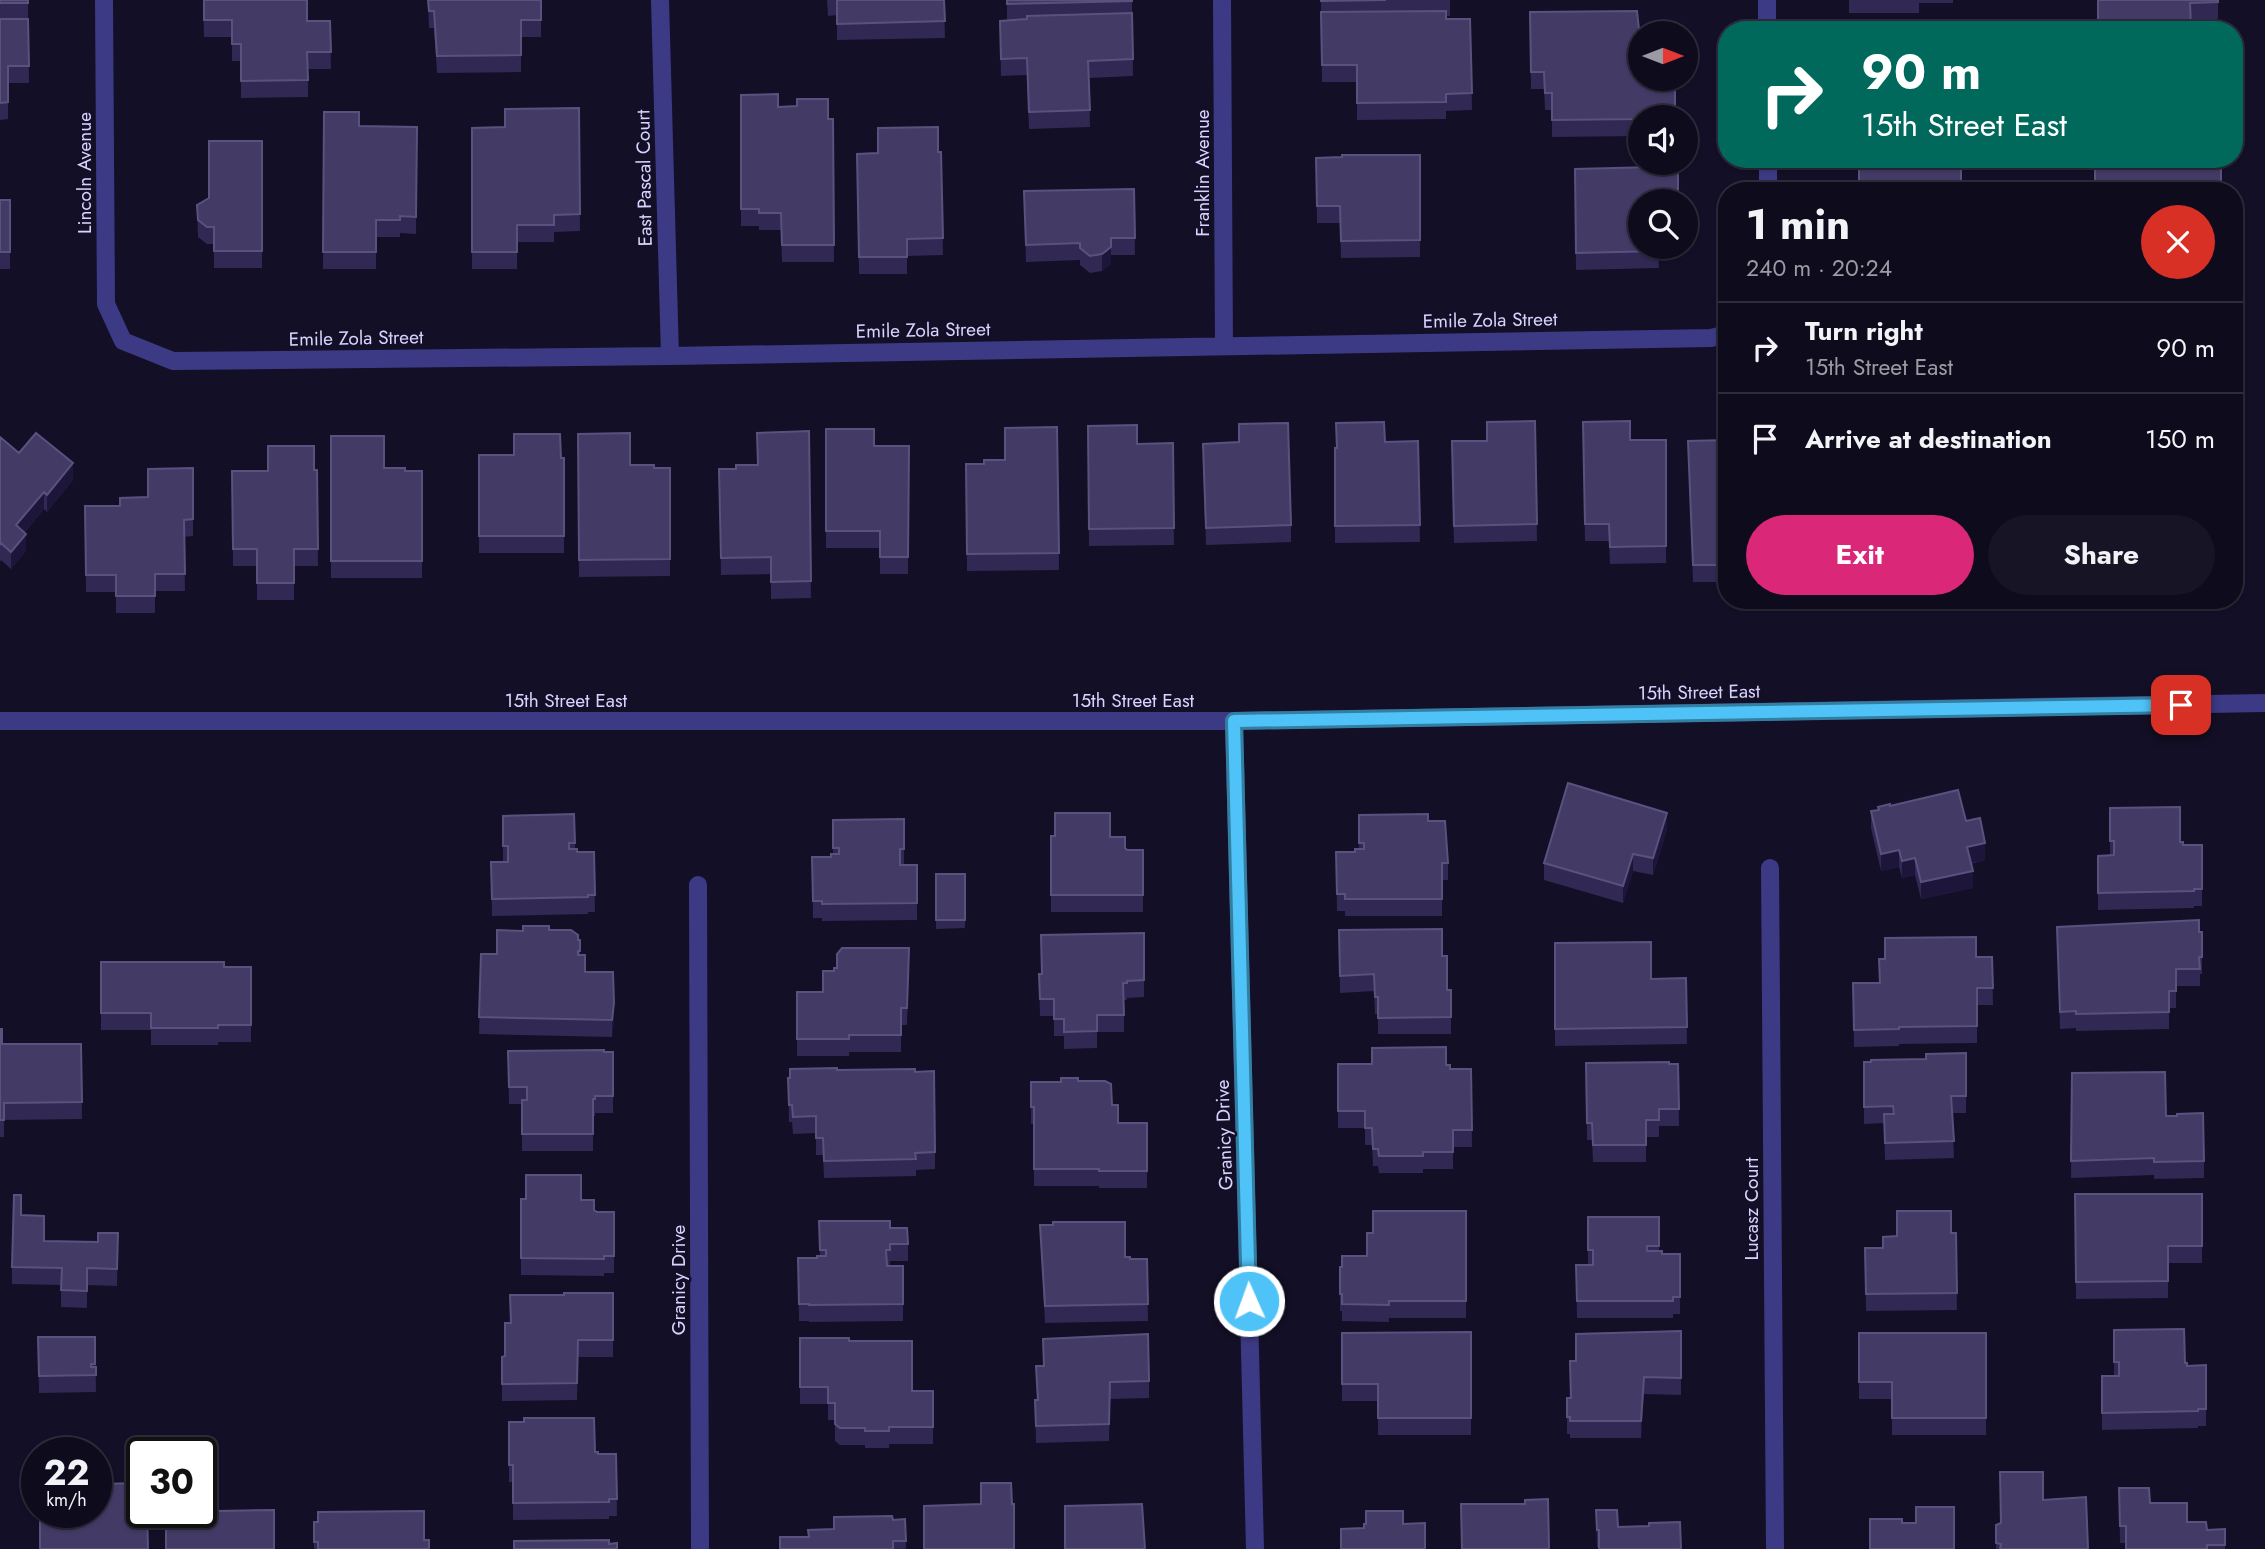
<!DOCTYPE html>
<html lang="en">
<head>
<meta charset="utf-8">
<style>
  :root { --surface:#0e0b1c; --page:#171425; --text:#f1f3f6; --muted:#9b9ba3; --line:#2e2b3b; --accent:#db2777 }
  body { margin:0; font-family:Jost,sans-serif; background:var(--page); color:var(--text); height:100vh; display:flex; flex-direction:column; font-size:26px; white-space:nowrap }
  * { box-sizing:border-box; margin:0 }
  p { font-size:23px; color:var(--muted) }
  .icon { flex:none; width:38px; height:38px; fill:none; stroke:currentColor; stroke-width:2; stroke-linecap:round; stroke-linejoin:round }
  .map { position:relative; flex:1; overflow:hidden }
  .details { position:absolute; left:1718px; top:182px; width:525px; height:427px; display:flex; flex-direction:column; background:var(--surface); border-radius:28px; box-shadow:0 2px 5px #0004,0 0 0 2px var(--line) }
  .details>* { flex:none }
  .guide { position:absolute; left:1718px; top:21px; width:525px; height:147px; border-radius:28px; box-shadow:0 2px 5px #0004,0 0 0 2px var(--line); background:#00695c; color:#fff; overflow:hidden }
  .needle { width:46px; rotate:90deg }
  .tools { position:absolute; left:1628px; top:21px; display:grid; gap:14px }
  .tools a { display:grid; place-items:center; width:70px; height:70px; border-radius:50%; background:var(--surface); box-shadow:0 2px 5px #0004,0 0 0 2px var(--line); font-size:35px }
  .speed { position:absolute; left:21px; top:1437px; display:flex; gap:14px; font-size:35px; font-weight:700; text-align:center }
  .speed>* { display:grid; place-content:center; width:91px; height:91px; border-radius:50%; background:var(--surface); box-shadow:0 2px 5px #0004,0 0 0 2px var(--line); line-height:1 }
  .speed small { font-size:18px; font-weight:400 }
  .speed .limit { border:4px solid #111; border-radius:10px; background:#fff; color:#111 }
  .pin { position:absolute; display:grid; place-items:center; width:60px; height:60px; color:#fff; margin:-30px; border-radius:14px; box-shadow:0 4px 10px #0006 }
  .me { position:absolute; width:77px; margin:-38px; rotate:358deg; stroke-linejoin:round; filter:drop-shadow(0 0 5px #0008) }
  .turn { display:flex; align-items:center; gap:24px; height:147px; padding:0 28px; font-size:32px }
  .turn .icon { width:91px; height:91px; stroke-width:2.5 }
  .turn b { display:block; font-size:49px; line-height:60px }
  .round { display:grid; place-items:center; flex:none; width:74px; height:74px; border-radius:37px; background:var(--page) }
  .headline { display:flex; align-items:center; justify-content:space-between; height:119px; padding:0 28px }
  h1 { font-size:42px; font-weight:700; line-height:52px }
  .cta { display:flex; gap:14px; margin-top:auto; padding:14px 28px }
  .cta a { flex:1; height:80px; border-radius:42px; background:var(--accent); color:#fff; font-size:28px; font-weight:700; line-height:80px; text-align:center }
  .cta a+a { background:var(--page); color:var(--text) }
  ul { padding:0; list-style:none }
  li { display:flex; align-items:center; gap:21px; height:91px; padding:0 28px; border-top:2px solid var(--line) }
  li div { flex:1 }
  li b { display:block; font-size:26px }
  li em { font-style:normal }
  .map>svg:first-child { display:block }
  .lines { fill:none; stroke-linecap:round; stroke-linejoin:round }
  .minor { stroke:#3d3a85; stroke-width:18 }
  .wall { fill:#312854 }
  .shaded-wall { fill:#1d163a }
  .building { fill:#433a66; stroke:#5a527e; stroke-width:2 }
  .route-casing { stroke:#337fa1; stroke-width:18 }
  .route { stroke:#4fc3f7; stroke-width:12 }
  .labels { text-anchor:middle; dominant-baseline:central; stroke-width:5; stroke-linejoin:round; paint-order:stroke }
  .street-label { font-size:19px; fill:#d9d4ff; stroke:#130f26 }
</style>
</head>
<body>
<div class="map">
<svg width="2265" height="1549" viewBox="0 0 2265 1549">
  <rect width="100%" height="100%" fill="#130f26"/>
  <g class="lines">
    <!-- minor -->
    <path class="minor" d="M104 0 106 304 123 341 173 361 670 356 1711 338 1727 334
      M660 0 670 356
      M1222 0 1224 345
      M1767 0V30
      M1768 159V191
      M0 721H1234L2265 703
      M1234 721 1255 1549
      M1770 868 1775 1549
      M698 885 700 1549"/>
  </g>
  <!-- wall -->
  <path class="wall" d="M0 0H28L29 83H8V119L0 120Z
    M203 0 307 21H330L331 69H308V97L241 98V61H232V37H204Z
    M428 0H541V37H521V72L437 73 434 28H429Z
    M827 0H944L945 38 837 40V15L828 16Z
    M1007 0H1132L1133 76 1089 78 1090 127 1029 129 1027 75 1001 76 1000 21 1007 20Z
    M1321 0H1450V16H1446V19H1470L1472 110 1446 111V119L1357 120V82H1322Z
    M1849 0H1953V3H1919V13H1849Z
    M2098 0H2218V19L2191 20V30H2098Z
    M1530 12 1640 117V136L1552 137V110H1545L1544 89H1531Z
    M741 95 778 107 828 119H833L834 262H782L781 230H759V226H741Z
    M579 108 580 231 554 232V242H517V269H472V128L505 127Z
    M324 112 359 126 417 127 416 234 400 233V237H376V269H323Z
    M262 141V268H214V244H207L198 237 197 205 209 198Z
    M941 152 943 255 907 256V274H859L857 154Z
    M1420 155V257L1341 258 1340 223H1317L1316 158Z
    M1575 169H1653L1640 201 1658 247 1659 268 1576 270Z
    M1134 189 1135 255H1111V264L1102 271 1090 273 1080 265V260L1026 262 1024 191Z
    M0 200H10V269H0Z
    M1535 421 1537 541 1454 543 1452 458 1487 441Z
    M1583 422 1630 440H1666V563L1610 564 1609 541H1585Z
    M1239 424 1291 525V542L1206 545 1203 461 1239 442Z
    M1088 426 1137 444 1173 443 1174 545 1089 546Z
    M1057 427 1059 570 967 571 966 464H984L1005 460Z
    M826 429 874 446H909L908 574H880V548H826Z
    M809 431 811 598 771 599V574L721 575 719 469H736L758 465Z
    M578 434 630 465 654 468H670V576L579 577Z
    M331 436 384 468 405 471H422V578H331Z
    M0 437 19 453 73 480 47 512 44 509 25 532 26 551 11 569 1 560 0 562Z
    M1727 440V582H1693L1688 441Z
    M1418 441 1420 542 1335 543V448L1385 442Z
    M479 455 564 458V553H479Z
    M193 468V536L184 537 185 591H155V613H116V592H86L85 506H120L148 497Z
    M317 470 318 566H294V600H257V566H233L232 471Z
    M1890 806 1966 821 1985 860 1971 864 1973 888 1921 899 1915 875 1902 878 1899 867 1881 871 1871 828V811L1878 810V807Z
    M2110 808 2180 842 2183 845H2202V906H2194V908L2098 910V856L2110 855Z
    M1359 815 1428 821 1448 863V880H1442V916H1345V911H1337L1336 852H1355L1359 849Z
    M503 816 575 843V849L577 852H594L595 912H588V914L492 916 491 862H503Z
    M904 819V865H917V920L822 921V918H813L812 857H831L833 854V820Z
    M1667 830 1653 875 1633 871 1623 903 1544 880V863Z
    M1051 836 1110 837 1127 850H1143V912H1051Z
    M936 874H965V928L936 929Z
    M2057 927 2202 932V974H2200V986H2176V1008H2169V1029L2076 1031V1028L2060 1029Z
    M549 930 580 940V955L585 972 614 1020 612 1037 479 1034 481 954H497Z
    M1339 930 1442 956 1447 990H1451V1034H1378V1014H1375L1374 991 1340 993Z
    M1144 933V997L1127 998V1000H1124V1032H1097V1048L1064 1049V1036H1054V1016H1040L1039 974H1042Z
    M1555 943 1651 979 1686 978 1687 1044 1555 1046Z
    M1976 957H1992L1993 1005H1977V1043L1899 1044V1046L1854 1047 1853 983H1879Z
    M101 962 251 967V1042H218V1045H151V1030H101Z
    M909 965 907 1025H901V1052H849V1056H797V992H823L834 971Z
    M0 1029 2 1044H81L82 1119 4 1120V1137H0Z
    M508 1051 613 1052V1113H595V1116H593V1151H522V1104H509Z
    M1966 1053V1113H1952L1954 1158 1885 1160 1884 1123 1864 1124V1062L1926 1059Z
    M1586 1063 1678 1064 1679 1126H1659V1137H1646V1162H1593L1592 1140H1587Z
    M1338 1064 1446 1065 1450 1069H1471L1472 1147H1453V1169H1423V1173H1379L1378 1166H1373L1372 1145H1365V1128H1338Z
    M837 1070 915 1072 935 1152V1169L916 1170V1176L824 1178 823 1155H816V1133L793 1134 792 1122H789L788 1078Z
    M2072 1073 2166 1116 2204 1161V1178L2154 1179V1175L2071 1178Z
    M1078 1081 1112 1105 1118 1123H1147V1188H1099V1186H1034V1124H1031V1082Z
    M2075 1194H2202V1263H2168V1298L2076 1299Z
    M521 1199 581 1200 597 1212H614V1273H604V1276L521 1275Z
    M1466 1211V1318H1389V1322L1342 1321V1311H1340V1267H1342L1367 1256 1373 1233Z
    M21 1215 44 1241 98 1242 118 1233 117 1286 87 1285V1308L61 1307V1285L12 1284V1267Z
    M1588 1217H1659V1251L1662 1254H1680V1314H1673V1318H1577L1576 1265H1588Z
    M819 1221 890 1228 908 1244V1261H890V1266H903V1321L809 1322V1321H799L798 1258H817L820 1256Z
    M1040 1225 1130 1259H1147L1148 1321 1045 1323Z
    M1956 1233 1957 1310 1866 1311 1865 1248H1883Z
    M510 1323 613 1340V1357H578L577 1400 502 1401V1357L505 1356Z
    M2114 1330 2185 1363 2187 1366 2206 1365V1426H2198V1428L2102 1430V1376H2114Z
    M1681 1331V1395L1644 1394 1641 1438H1570V1434H1567V1398H1570L1576 1361Z
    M1471 1332V1435H1378V1401H1342V1333Z
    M1859 1333H1986V1435H1892V1399H1859Z
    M38 1337H95L96 1392 39 1393Z
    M800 1338 849 1341 912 1391H933V1444H889V1448H865V1445H840L835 1441V1420H828V1404H800Z
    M1036 1366H1044L1149 1381V1398L1110 1399 1109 1441 1036 1443 1035 1400H1037Z
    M509 1422 595 1452 598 1454H616L617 1516H609V1519L513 1520V1482H509Z
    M2119 1488 2187 1522 2207 1530 2225 1529V1549H2126V1543H2120Z
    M2043 1500 2088 1549H1996V1525Z
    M1596 1510 1618 1527 1681 1549H1599V1547H1597Z
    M318 1512 424 1540 429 1549H314V1522H318Z
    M905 1519 906 1549H780L808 1537V1530L834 1529 893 1520Z"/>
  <!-- shaded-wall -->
  <path class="shaded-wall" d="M1111 247V264L1102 271V254Z
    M73 463V480L47 512V495Z
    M44 492V509L16 542V525Z
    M26 534V551L11 569V552Z
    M1667 813V830L1653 875V858Z
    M1985 843V860L1967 864V847Z
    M1899 850V867L1881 871V854Z
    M1633 854V871L1623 903V886Z
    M1915 858V875L1902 878V861Z
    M1973 871V888L1921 899V882Z
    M614 1003V1020L612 1037V1020Z
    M1644 1377V1394L1641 1438V1421Z"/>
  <!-- building -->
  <path class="building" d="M0 0H28V3H0Z
    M204 0H307V21H330L331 52H307L308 80 241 81V44H232V20H204Z
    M428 0H541V20H521V55L437 56 434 11H429Z
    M837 0H944L945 21 837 24Z
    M1007 0H1132V1L1007 4Z
    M1321 0H1386L1321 1Z
    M2098 0H2218V2L2190 3 2191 27 2182 28V30H2098Z
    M1446 11V19H1470L1472 93 1446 94V102L1357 103V65H1322L1321 12Z
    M1637 11 1640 39V79H1675V117H1640V119L1552 120V93H1545L1544 72H1531L1530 12Z
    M1132 13 1133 59 1088 61 1090 110 1029 112 1027 58 1001 59 1000 21 1027 19V16Z
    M0 19H28L29 66H8V102L0 103Z
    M1958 26 1959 30H1856V28Z
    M778 94V107L797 106V99H828V119H833L834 245H782L781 213H759V209H741V95Z
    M579 108 580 214 554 215V225H517V252H472V128L505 127V109Z
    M324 112H359V126L417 127 416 217 400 216V220H376V252H323Z
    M938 127V152H941L943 238 907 239V257H859L857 154 878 153V128Z
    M209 141H262V251H214V227H207L198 220 197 205 209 198Z
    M1342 155H1420V240L1341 241 1340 206H1317L1316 158 1342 157Z
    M1859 159H1961V191H1859Z
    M2095 159H2221V191H2095Z
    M1653 167V169H1678V201H1640V247H1658L1659 251 1576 253 1575 169Z
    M1134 189 1135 238H1111V247L1102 254 1090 256 1080 248V243L1026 245 1024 191Z
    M0 200H10V252H0Z
    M1535 421 1537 524 1454 526 1452 441H1487V422Z
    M1630 421V440H1666V546L1610 547 1609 524H1585L1583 422Z
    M1384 422 1385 442 1418 441 1420 525 1335 526V448H1337L1336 423Z
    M1288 423 1291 525 1206 528 1203 444 1239 442V424Z
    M1137 425V444L1173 443 1174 528 1089 529 1088 426Z
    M1057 427 1059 553 967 554 966 464H984V460H1005V428Z
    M826 429H874V446H909L908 557H880V531H826Z
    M809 431 811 581 771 582V557L721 558 719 469H736V465H758L757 433Z
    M36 433 73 463 47 495 44 492 16 525 26 534 11 552 1 543 0 545V437L19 453Z
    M630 433V465H654V468H670V559L579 560 578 434Z
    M514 434H560L561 458H564V536H479V455H514Z
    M331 436H384V468H405V471H422V561H331Z
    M1727 440V565H1693L1688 441Z
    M268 446H314V470H317L318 549H294V583H257V549H233L232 471H268Z
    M193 468V519L184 520 185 574H155V596H116V575H86L85 506H120V498L148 497V469Z
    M1568 783 1667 813 1653 858 1633 854 1623 886 1544 863Z
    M1958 790 1966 821 1980 818 1985 843 1967 847 1973 871 1921 882 1915 858 1902 861 1899 850 1881 854 1871 811 1879 810 1878 807 1890 804V806Z
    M2180 807V842H2183V845H2202V889H2194V891L2098 893V856L2114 855V841H2110V808Z
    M1055 813H1110V837H1125V848L1127 850H1143V895H1051V836H1055Z
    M574 814 575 843H569V849H577V852H594L595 895H588V897L492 899 491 862H508V846H503V816Z
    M1428 814V821H1445L1448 863H1442V899H1345V894H1337L1336 852H1355V849H1364V843H1359V815Z
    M904 819V849H900V865H917V903L822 904V901H813L812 857H831V854H839V848H833V820Z
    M936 874H965V920H936Z
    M2199 920V932H2202V957H2199L2200 969H2176V991H2169V1012L2076 1014V1011L2060 1012 2057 927Z
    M523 926H549V930H571L578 935V940H580V951H578V955H585V972H613L614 1003 612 1020 479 1017 481 954H497V930L523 931Z
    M1442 929V956H1447V990H1451V1017L1378 1018V997H1375L1374 974 1340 976 1339 930Z
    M1144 933V980L1127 981V983H1123L1124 1015H1097V1031L1064 1032V1019H1054V999H1040L1039 974H1042L1041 935Z
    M1976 937V957H1992L1993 988H1977V1026L1899 1027V1029L1854 1030 1853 983H1880L1879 959H1885V938Z
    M1651 942V979L1686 978 1687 1027 1555 1029V943Z
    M842 948H909L907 1008H901V1035H849V1039H797V992H823V971H834V968H837V954Z
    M101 962H224V967H251V1025H218V1028H151V1013H101Z
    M0 1029H2V1044H81L82 1102 4 1103V1120H0Z
    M1446 1047V1065H1450V1069H1471L1472 1130H1453V1152H1423V1156H1379L1378 1149H1373L1372 1128H1365V1111H1338V1064H1372V1048Z
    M604 1050V1052H613V1096H595V1099H593V1134H522V1100H527V1087H509L508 1051Z
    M1966 1053V1096H1951L1954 1141 1885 1143 1884 1114H1894L1893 1106 1864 1107V1062H1871V1060L1926 1059V1054Z
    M1669 1062V1064H1678L1679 1109H1659V1120H1646V1145H1593L1592 1123H1587L1586 1063Z
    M837 1068V1070L915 1069V1072L934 1071 935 1152 915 1153 916 1159 824 1161 823 1138H816V1116L793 1117 792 1105H789L788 1078H790V1069Z
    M2165 1072 2166 1116H2177V1114L2203 1113 2204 1161 2154 1162V1158L2071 1161 2072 1073Z
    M1061 1078H1078V1081H1105L1111 1084 1112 1105H1118V1123H1147V1171H1099V1169H1034V1107H1031V1082H1061Z
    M526 1175H581V1200H594V1210L597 1212H614V1256H604V1259L521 1258V1199H526Z
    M2075 1194H2202V1246H2168V1281L2076 1282Z
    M14 1195H21V1215L44 1216V1241L98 1242V1233H118L117 1269 87 1268V1291L61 1290 62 1268 12 1267Z
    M1373 1211H1466V1301H1389V1305L1342 1304V1294H1340V1267H1342V1256H1367V1233H1373Z
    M1897 1211H1951V1233H1956L1957 1293 1866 1294 1865 1248H1883V1237L1897 1236Z
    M1588 1217H1659V1246H1647V1251H1662V1254H1680V1297H1673V1301H1577L1576 1265H1593V1250H1588Z
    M819 1221H890V1228H907L908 1244H890V1250H886L887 1266H903V1304L809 1305V1304H799L798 1258H817V1256H826V1250H820Z
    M1053 1222H1125V1257H1130V1259H1147L1148 1304 1045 1306 1040 1225H1053Z
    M564 1293H613V1340H578L577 1383 502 1384V1357L505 1356V1323H511L510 1295H564Z
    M2184 1329 2185 1363H2187V1366L2206 1365V1409H2198V1411L2102 1413V1376H2119V1362H2114V1330Z
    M1681 1331V1378L1644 1377 1641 1421H1570V1417H1567V1398H1571L1570 1361H1576V1334Z
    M1471 1332V1418H1378V1384H1342V1333Z
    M1859 1333H1986V1418H1892V1382H1859Z
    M1148 1334 1149 1381 1110 1382 1109 1424 1036 1426 1035 1400H1038L1036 1366H1044L1043 1339Z
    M38 1337H95V1364H91V1367H96V1375L39 1376Z
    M800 1338H849V1341H912V1391H933V1427H889V1431H865V1428H840L835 1424V1403H828V1387H800Z
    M524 1418H594L595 1452H598V1454H616L617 1499H609V1502L513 1503V1465H509V1422H524Z
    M2000 1472H2043V1500L2086 1497 2088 1549H2000L2001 1544 1996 1543V1525L2001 1523Z
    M142 1483V1512H147L148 1549H40V1512H96V1484Z
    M981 1483H1011L1012 1504H1014V1549H924V1506L981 1504Z
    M2119 1488H2149L2150 1503H2187V1522H2206L2207 1530 2225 1529V1545H2207V1549H2126V1526H2120Z
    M1548 1499 1549 1549H1462L1461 1504H1525V1500Z
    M1142 1504 1145 1549H1065V1506Z
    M1916 1507H1954V1549H1870V1519H1902V1523H1916Z
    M274 1510V1549H166V1512Z
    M1596 1510H1617L1618 1527 1649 1526V1523L1680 1522 1681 1549H1599V1530H1597Z
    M424 1511V1540H429V1549H318V1542H314V1522H318V1512Z
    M1366 1511H1403V1524L1425 1523V1549H1341V1529L1364 1528V1524H1366Z
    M892 1516 893 1520 905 1519 906 1541H893V1549H780V1537H809L808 1530 834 1529V1517Z
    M609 1540V1544L617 1543V1549H514V1541Z"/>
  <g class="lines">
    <defs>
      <path id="route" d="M1249 1301 1234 721 2181 705"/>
    </defs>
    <!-- route casing -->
    <use href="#route" class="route-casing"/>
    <!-- route -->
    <use href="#route" class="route"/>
  </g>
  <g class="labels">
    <!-- street labels -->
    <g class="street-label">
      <text transform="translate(84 173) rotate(-90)">Lincoln Avenue</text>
      <text transform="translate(1202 173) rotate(-90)">Franklin Avenue</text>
      <text transform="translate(644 178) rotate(-91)">East Pascal Court</text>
      <text transform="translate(1490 320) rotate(-1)">Emile Zola Street</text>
      <text transform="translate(923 330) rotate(-1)">Emile Zola Street</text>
      <text transform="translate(356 338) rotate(-1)">Emile Zola Street</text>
      <text transform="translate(1699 692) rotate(-1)">15th Street East</text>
      <text x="566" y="700">15th Street East</text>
      <text x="1133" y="700">15th Street East</text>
      <text transform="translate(1224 1135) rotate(-92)">Granicy Drive</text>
      <text transform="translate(1751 1209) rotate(-90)">Lucasz Court</text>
      <text transform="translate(678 1280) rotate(-90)">Granicy Drive</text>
    </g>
  </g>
</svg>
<div class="tools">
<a><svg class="needle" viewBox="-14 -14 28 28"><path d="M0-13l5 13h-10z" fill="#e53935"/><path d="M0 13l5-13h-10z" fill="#9b9ba3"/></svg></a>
<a><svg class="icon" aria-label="sound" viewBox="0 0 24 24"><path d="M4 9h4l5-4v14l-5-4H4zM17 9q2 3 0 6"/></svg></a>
<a><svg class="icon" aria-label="search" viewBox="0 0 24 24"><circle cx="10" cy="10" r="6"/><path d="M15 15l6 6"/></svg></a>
</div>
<div class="speed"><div>22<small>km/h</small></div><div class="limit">30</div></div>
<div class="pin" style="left:2181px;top:705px;background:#d93025"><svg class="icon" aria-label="arrive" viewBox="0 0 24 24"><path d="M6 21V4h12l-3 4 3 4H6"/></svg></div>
<svg class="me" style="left:1249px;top:1301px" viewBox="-20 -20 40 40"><circle r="17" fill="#4fc3f7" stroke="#fff" stroke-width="3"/><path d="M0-11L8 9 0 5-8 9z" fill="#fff"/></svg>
<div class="guide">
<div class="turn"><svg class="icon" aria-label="right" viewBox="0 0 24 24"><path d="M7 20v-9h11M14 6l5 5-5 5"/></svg><div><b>90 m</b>15th Street East</div></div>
</div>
<section class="details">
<div class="headline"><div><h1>1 min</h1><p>240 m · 20:24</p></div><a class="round" style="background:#d93025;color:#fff"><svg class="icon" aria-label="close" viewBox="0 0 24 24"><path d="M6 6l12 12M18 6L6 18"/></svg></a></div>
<ul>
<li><svg class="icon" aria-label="right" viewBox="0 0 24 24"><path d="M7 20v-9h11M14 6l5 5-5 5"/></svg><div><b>Turn right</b><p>15th Street East</p></div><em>90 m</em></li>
<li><svg class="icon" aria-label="arrive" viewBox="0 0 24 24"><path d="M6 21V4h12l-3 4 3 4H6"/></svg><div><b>Arrive at destination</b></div><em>150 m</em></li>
</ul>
<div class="cta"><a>Exit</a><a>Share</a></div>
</section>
</div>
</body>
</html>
